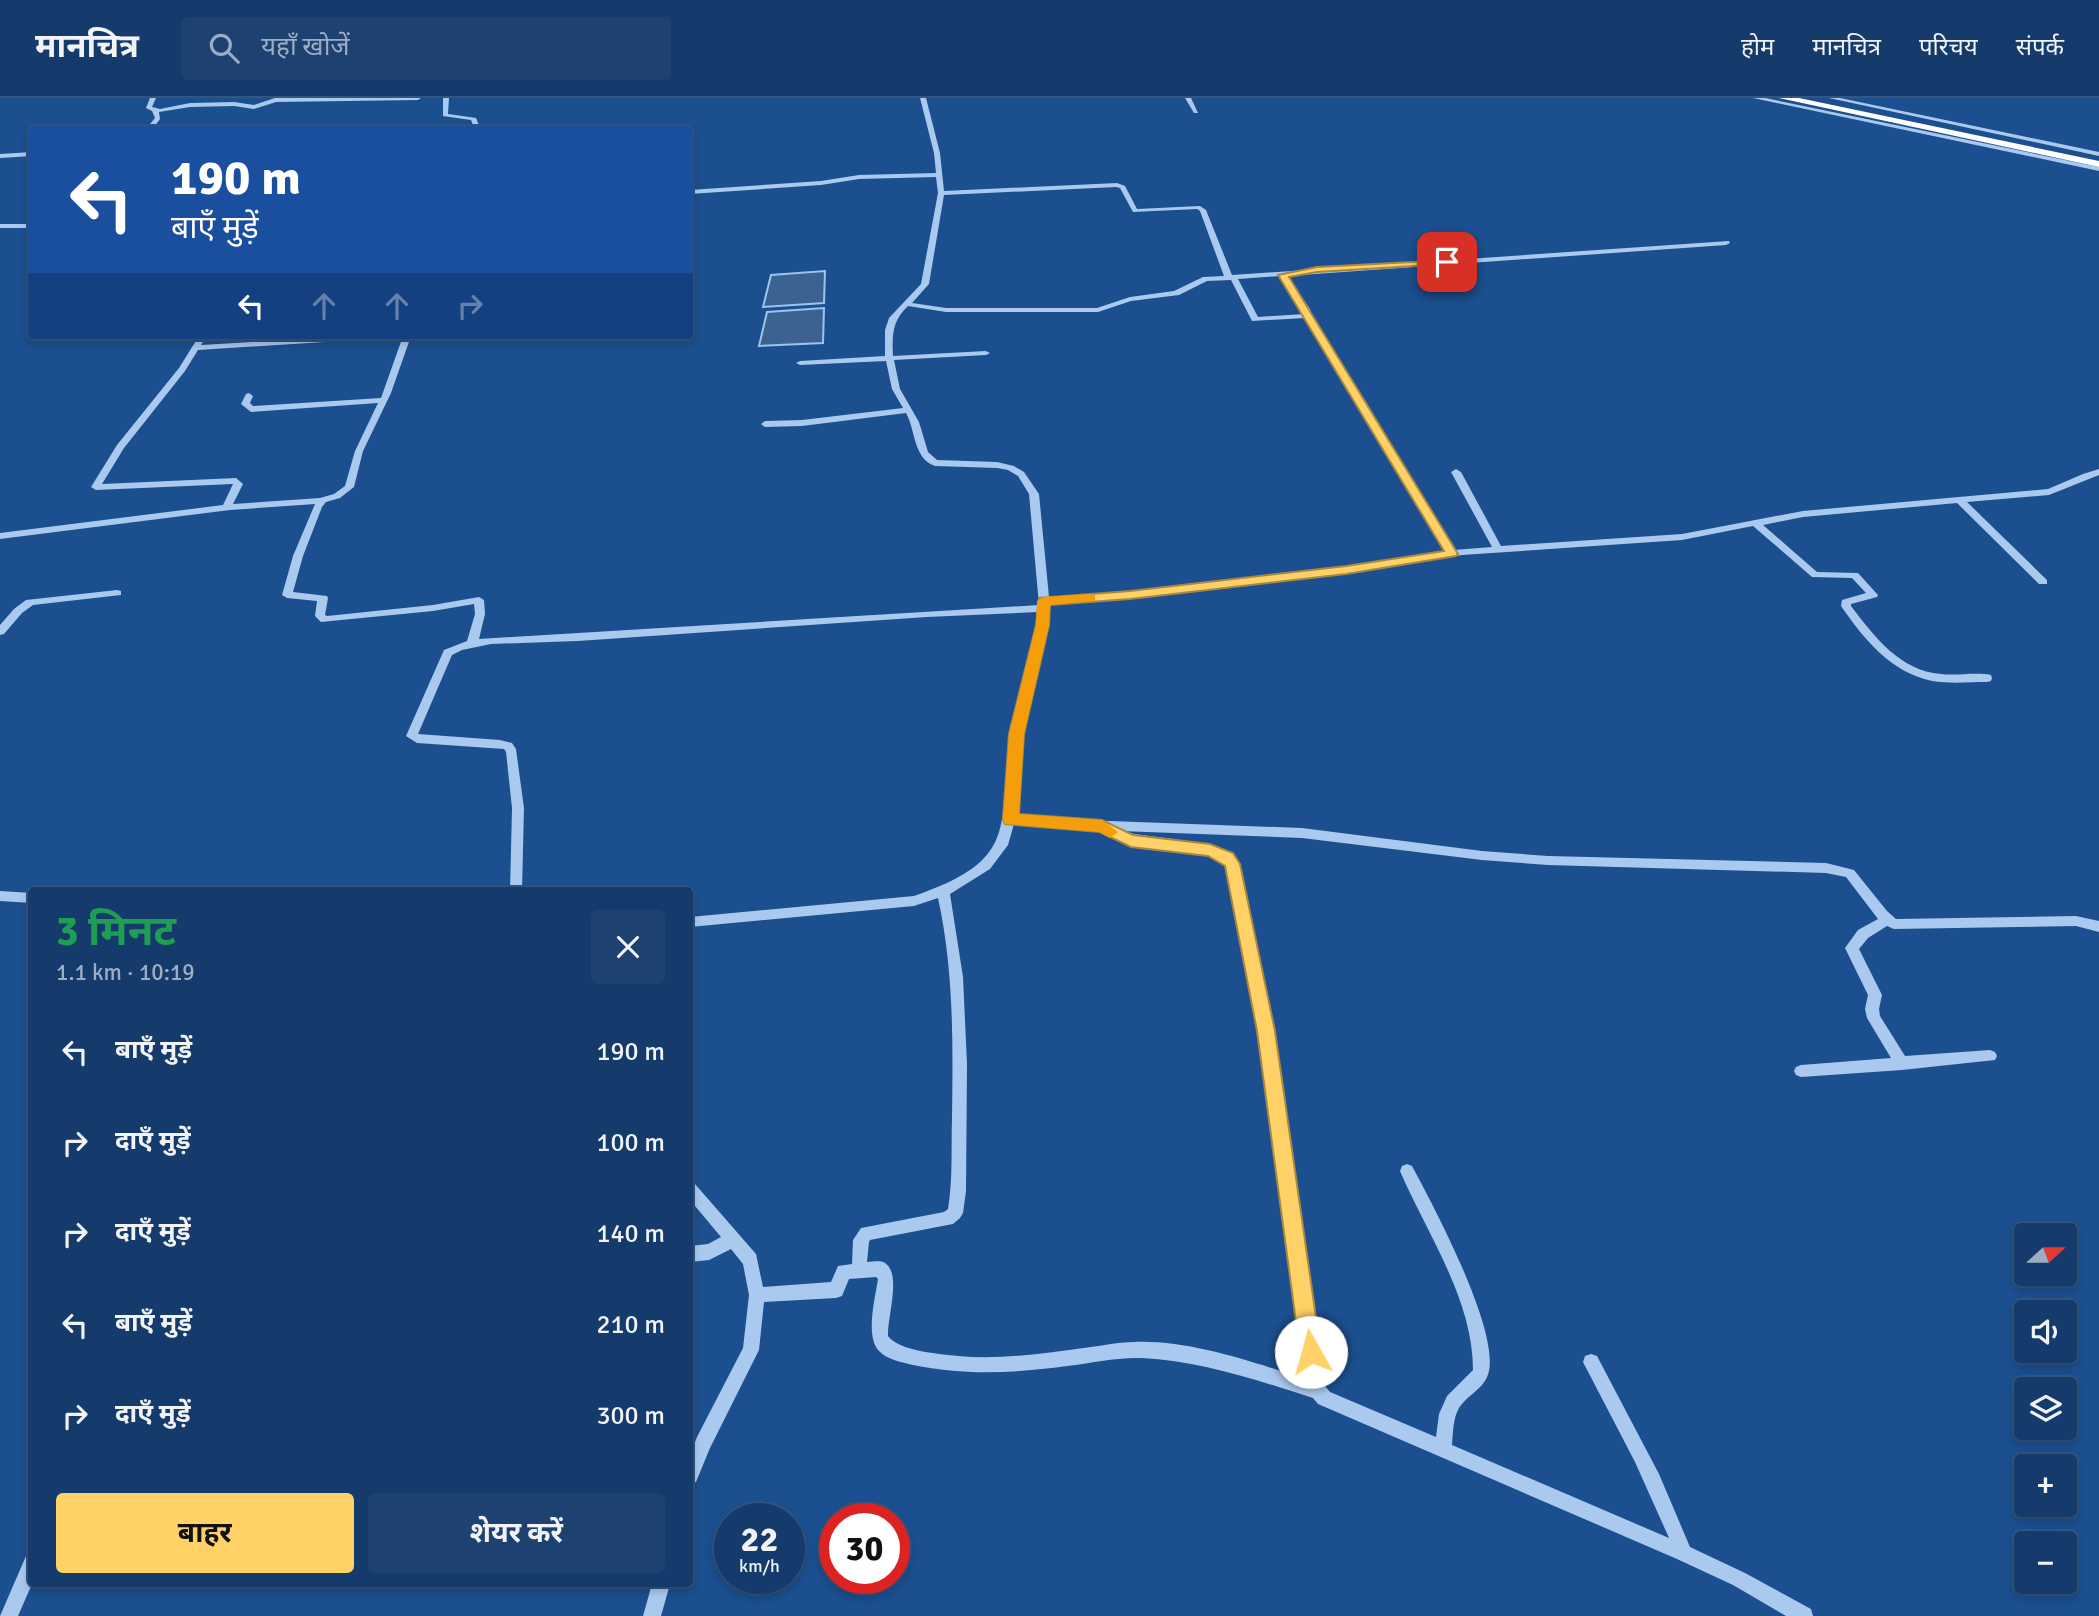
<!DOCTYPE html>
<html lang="hi">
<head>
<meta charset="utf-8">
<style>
  :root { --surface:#143b6b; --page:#1d4271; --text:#f1f3f6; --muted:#9dadc1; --line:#33557e; --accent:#ffd166 }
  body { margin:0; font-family:Signika,"Noto Sans Devanagari",sans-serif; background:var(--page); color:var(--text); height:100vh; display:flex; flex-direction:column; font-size:26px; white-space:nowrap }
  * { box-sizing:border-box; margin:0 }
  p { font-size:23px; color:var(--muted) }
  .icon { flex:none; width:38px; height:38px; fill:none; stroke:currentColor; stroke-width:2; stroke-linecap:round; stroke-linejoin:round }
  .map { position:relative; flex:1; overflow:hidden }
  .side { position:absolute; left:28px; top:789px; width:665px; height:700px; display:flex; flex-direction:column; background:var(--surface); border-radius:7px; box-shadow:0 4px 10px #0003,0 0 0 2px var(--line) }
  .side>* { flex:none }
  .banner { position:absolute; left:28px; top:28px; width:665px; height:214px; border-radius:7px; box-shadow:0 4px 10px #0003,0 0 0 2px var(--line); background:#1a4fa0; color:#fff; overflow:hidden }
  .needle { width:46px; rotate:69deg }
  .buttons { position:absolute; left:2014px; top:1125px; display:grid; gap:14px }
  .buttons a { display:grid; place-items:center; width:63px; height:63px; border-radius:7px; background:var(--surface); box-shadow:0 4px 10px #0003,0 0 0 2px var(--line); font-size:35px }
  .speed { position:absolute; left:714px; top:1405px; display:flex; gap:14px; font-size:35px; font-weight:700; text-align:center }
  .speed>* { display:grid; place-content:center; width:91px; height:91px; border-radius:50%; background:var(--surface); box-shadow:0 4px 10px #0003,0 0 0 2px var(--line); line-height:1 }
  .speed small { font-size:18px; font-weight:400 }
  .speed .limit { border:10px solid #d22; background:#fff; color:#111 }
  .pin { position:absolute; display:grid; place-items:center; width:60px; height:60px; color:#fff; margin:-30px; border-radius:14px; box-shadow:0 4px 10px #0006 }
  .me { position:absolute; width:77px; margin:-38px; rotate:353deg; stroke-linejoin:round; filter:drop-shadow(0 0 5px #0008) }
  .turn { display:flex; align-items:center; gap:24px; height:147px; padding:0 28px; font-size:32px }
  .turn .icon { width:91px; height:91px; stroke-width:2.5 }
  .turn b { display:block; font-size:49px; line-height:60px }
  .lanes { display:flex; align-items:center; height:66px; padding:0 28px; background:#0003; justify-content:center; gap:35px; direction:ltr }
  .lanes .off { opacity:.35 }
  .round { display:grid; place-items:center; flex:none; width:74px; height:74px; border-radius:7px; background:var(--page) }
  .headline { display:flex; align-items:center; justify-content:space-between; height:119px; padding:0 28px }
  h1 { font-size:42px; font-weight:700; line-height:52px; color:#1e9e55 }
  .primary-button { display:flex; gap:14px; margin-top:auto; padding:14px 28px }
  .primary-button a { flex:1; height:80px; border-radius:7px; background:var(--accent); color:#111; font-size:28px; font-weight:700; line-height:80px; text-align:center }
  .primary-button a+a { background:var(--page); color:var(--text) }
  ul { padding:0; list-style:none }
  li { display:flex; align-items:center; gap:21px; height:91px; padding:0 28px }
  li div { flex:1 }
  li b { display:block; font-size:26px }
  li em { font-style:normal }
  header { display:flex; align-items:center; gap:42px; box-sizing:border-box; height:98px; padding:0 35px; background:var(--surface); border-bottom:2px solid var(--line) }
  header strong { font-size:33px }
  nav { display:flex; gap:38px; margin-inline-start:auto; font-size:24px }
  .search { width:490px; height:63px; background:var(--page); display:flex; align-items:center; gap:18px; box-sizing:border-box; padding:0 24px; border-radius:7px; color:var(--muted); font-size:26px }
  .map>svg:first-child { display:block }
  .water { fill:#3c6290; stroke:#9cc4f0; stroke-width:2 }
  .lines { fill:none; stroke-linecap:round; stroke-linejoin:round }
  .minor { fill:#a9c9ee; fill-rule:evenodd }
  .highway { fill:#fff; fill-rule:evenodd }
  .route { fill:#ffd166; stroke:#a68842; stroke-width:2 }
  .slow { fill:#f59e0b }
</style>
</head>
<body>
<header>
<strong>मानचित्र</strong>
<div class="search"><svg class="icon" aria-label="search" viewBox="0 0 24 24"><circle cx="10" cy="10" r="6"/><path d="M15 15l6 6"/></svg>यहाँ खोजें</div>
<nav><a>होम</a><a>मानचित्र</a><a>परिचय</a><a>संपर्क</a></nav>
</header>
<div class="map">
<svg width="2099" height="1518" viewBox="0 0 2099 1518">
  <rect width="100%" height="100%" fill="#1b4f8f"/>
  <!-- water -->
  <path class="water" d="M825 173 824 205 763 209 771 177Z
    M824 210 823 245 759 248 767 214Z"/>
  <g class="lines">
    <!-- minor -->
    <path class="minor" d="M150 0H156L152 9 160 11 190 5 234 4 254 7 275 0H421L418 2 276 4 254 11 234 8 190 9 159 14 160 21 152 32H145L155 20 152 13 146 10Z
      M443 0H449L448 16 476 20 481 32H475L471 22 443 18Z
      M920 0H926L940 55 944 93 1117 85 1125 88 1137 111 1200 108 1206 112 1232 177 1729 143 1730 145 1726 147 1287 178 1310 211 1314 225 1454 452 1492 449 1451 374 1456 371 1461 374 1501 448 1682 436 1803 413 2048 391 2083 376 2099 371V377L2049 397 1967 404 2047 482V486H2039L1957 405 1803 419 1763 427 1817 474 1858 475 1878 497 1877 499 1851 506V508C1874 538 1900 573 1941 576 1957 578 1975 574 1991 577L1992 580 1991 583 1987 584C1969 584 1950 586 1932 583 1890 574 1864 541 1841 508L1842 502 1866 495 1852 480 1812 479 1753 428 1682 442 1462 457 1346 475 1130 500 1049 506 1048 527 1023 636 1016 717 1083 722 1302 730 1482 753 1548 758 1826 765 1854 772 1887 813 1896 821 2076 818 2099 823V834L2076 828 1894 831 1887 828 1868 840 1859 851 1882 897 1879 911 1880 918 1905 958 1990 952 1995 954 1997 958 1995 962 1902 972 1801 979 1796 977 1794 973 1796 969 1801 967 1891 960 1867 920 1865 911 1868 897 1845 850 1858 832 1878 821 1846 779 1826 775 1548 767 1482 762 1302 740 1121 733C1153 742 1220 739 1238 766L1273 933 1322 1280 1325 1288 1330 1294 1436 1339 1439 1316 1447 1298 1473 1272C1473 1201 1427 1136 1400 1073L1402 1068 1407 1066 1412 1068C1434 1109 1498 1229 1489 1273 1485 1291 1468 1296 1459 1310 1453 1320 1453 1335 1452 1347L1669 1440 1635 1364 1583 1264 1585 1258 1591 1256 1597 1258 1659 1376 1690 1449 1745 1475 1811 1511 1813 1518H1786L1733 1487 1677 1461 1318 1306 1313 1300C1257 1282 1200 1263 1142 1260 1117 1259 1092 1265 1067 1268 1015 1275 966 1278 913 1267 902 1264 887 1262 879 1253 865 1238 875 1201 878 1181L876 1179 849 1181 842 1198 836 1200 764 1204 759 1252 710 1350 696 1384 690 1387V1357L697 1339 743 1250 749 1197 743 1166 731 1151 709 1162 690 1164V1148L708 1146 721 1139 690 1102V1084L695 1086 756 1156 763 1189 831 1184 838 1168 852 1166 853 1142 861 1130 944 1114 948 1111C953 1081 951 1050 952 1020 953 946 954 873 938 800L914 808 690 829V819L914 798C1021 761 997 731 1011 637 1017 600 1029 563 1038 527V514L927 519 578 543 491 546 462 552 452 557 418 636 500 642 512 645 516 651 524 710 522 793H510L512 710 506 654 504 651 417 645 406 638 444 552 467 543 475 516 474 506 433 513 321 524 315 518 317 503 287 500 282 497 293 458 315 406 230 412 0 441V435L223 407 233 386 96 392 91 389 117 347 179 270 199 238H207L201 247 350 238H392L388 240 198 252 185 273 124 350 102 386 236 380 243 386 233 406 320 400 334 396 345 388 355 353 378 305 251 314 241 306 246 296 249 295 253 298 250 305 253 308 381 300 403 238H411L391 295 363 353 354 389 340 400 326 404 322 409 303 458 293 494 327 498 328 500 325 517 327 518 433 507 479 499 484 502 485 516 479 541 1039 507 1029 396 1018 378 1008 372 997 370 935 368C913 360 916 333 906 315L802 328 765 329 761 326 765 323 802 322 903 310 892 291 886 263 800 267 796 265 800 263 885 258V232L889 220 921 186 938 95 936 79 859 81 821 87 690 96V92L821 83 859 77 936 75 934 55ZM1116 89 1120 90 1133 114 1197 111 1200 113 1224 178 1203 179 1174 193 1130 199 1097 210H946L912 205 929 186 944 97ZM1280 178 1304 216 1258 219 1238 181ZM1231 182 1252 223 1305 220 1445 454C1314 474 1181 490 1049 499L1039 396 1024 374 1014 368 997 364 937 362 928 354 919 324 900 291 894 262 986 257 990 255 986 253 893 258C892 237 892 223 908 208L946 214H1098L1131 203 1179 197 1207 183ZM1014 726 1099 732 1113 740 1135 746 1207 757 1218 761 1226 768 1259 933 1306 1281C1251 1264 1192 1242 1134 1244 1120 1244 1106 1247 1091 1249 1048 1255 1002 1262 958 1258 940 1256 899 1253 888 1238 887 1220 902 1176 885 1165 880 1162 873 1164 867 1164L869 1144 870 1142 953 1126 960 1120 963 1115 966 1093 967 966 963 879 950 796 990 771 1008 747Z
      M1185 0H1191L1198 15H1194Z
      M1753 0H1765L2099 69V73Z
      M1829 0H1840L2099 54V58Z
      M32 54V58L0 60V56Z
      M0 126H32V130H0Z
      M117 492 121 493V497L33 507 22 515 4 536 0 537V527L14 511 26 502Z
      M0 793 32 795V805L0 803Z
      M32 1455V1486L18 1518H0L26 1458Z
      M652 1486H670L661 1518H643Z"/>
    <!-- highway -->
    <path class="highway" d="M1779 0H1799L2099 63V69Z"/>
  </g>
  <!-- route -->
  <path class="route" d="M1450 162V166H1447L1317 174 1289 179 1458 456 1456 458 1346 476 1130 501 1050 507 1049 527 1024 636 1019 716 1102 722 1133 737 1210 746 1233 755 1240 766 1275 933 1321 1254 1318 1261 1311 1265 1303 1261 1300 1254 1257 933 1225 768 1208 758 1131 749 1100 734 1005 726 1003 721 1009 636 1036 527 1039 500 1130 493 1346 468 1444 453 1278 177 1317 169Z"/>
  <!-- slow -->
  <path class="slow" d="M1090 496 1095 497V503L1050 507 1049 527 1024 636 1019 716 1102 722 1118 734 1110 740 1099 734 1005 726 1003 721 1009 636 1036 527 1037 503 1044 499Z"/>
</svg>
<div class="buttons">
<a><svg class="needle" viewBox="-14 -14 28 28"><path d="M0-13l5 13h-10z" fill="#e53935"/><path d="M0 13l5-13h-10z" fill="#9dadc1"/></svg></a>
<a><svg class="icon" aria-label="sound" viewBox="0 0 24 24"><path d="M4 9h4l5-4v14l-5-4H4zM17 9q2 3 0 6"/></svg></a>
<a><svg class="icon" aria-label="layers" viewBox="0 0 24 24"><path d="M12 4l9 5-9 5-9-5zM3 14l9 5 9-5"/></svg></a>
<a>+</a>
<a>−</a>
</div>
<div class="speed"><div>22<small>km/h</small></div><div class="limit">30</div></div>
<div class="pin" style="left:1447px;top:164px;background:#d93025"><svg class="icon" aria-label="arrive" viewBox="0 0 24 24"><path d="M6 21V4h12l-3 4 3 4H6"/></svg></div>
<svg class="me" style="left:1311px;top:1254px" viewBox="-20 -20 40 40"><circle r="19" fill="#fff"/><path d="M0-13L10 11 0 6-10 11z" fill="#ffd166"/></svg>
<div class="banner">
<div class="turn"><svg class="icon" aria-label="left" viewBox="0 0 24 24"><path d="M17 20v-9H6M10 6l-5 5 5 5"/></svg><div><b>190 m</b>बाएँ मुड़ें</div></div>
<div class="lanes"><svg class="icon" aria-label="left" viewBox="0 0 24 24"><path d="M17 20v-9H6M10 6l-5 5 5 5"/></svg><svg class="icon off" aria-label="ahead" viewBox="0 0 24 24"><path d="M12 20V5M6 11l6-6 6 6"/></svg><svg class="icon off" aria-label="ahead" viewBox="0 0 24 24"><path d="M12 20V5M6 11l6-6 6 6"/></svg><svg class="icon off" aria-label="right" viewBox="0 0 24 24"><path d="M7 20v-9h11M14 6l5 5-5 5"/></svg></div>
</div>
<section class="side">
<div class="headline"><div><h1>3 मिनट</h1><p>1.1 km · 10:19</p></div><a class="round"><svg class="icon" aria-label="close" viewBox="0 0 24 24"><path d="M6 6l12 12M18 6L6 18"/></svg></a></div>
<ul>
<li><svg class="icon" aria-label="left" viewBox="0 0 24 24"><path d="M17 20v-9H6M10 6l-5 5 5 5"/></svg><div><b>बाएँ मुड़ें</b></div><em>190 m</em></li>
<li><svg class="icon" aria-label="right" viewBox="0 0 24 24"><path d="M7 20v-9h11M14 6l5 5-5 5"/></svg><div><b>दाएँ मुड़ें</b></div><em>100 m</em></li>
<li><svg class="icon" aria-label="right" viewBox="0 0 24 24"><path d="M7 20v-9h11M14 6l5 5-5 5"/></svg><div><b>दाएँ मुड़ें</b></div><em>140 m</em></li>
<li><svg class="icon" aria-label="left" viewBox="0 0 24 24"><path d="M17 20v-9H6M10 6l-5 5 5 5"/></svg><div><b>बाएँ मुड़ें</b></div><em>210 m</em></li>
<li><svg class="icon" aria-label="right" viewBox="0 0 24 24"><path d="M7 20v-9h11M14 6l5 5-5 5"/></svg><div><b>दाएँ मुड़ें</b></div><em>300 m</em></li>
</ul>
<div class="primary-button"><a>बाहर</a><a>शेयर करें</a></div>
</section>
</div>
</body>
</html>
